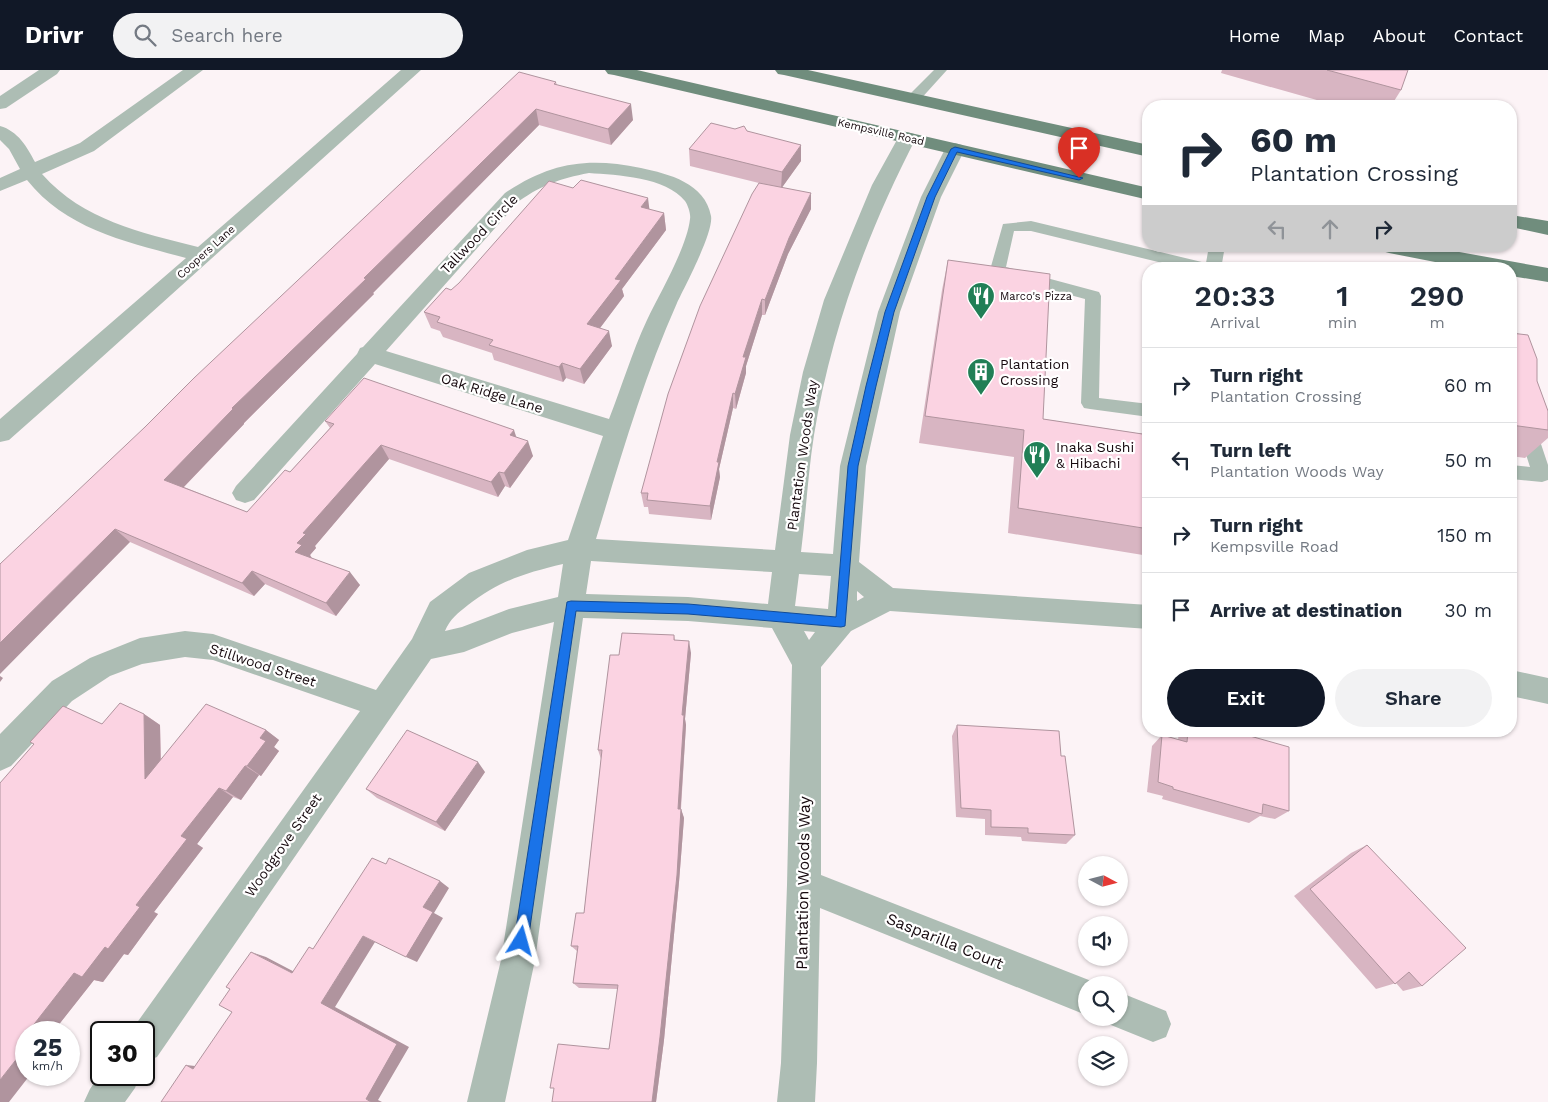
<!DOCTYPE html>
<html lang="en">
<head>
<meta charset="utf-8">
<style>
  :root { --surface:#fff; --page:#f2f2f3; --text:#1f2937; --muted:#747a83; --line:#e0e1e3; --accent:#111827 }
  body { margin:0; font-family:"Work Sans",sans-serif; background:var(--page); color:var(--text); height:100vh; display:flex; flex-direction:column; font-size:19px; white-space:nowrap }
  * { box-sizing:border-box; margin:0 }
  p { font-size:16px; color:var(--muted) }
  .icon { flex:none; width:28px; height:28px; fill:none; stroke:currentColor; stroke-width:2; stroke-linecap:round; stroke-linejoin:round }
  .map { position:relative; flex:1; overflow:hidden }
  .drawer { position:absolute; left:1142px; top:192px; width:375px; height:475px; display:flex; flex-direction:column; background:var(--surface); border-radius:20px; box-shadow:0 1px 4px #0004 }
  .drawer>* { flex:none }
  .banner { position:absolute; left:1142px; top:30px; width:375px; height:152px; border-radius:20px; box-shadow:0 1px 4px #0004; background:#fff; color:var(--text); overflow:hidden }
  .needle { width:32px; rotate:97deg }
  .fabs { position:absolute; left:1078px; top:786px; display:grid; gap:10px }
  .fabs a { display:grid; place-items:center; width:50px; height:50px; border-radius:50%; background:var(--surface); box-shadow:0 1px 4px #0004; font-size:25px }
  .speed { position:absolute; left:15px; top:951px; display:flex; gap:10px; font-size:25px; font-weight:700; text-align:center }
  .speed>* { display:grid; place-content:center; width:65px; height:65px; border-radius:50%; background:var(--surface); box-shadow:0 1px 4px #0004; line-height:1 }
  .speed small { font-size:12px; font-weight:400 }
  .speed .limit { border:2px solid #111; border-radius:8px; background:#fff; color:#111 }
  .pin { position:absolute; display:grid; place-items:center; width:42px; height:42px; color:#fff; margin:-51px -21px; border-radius:50% 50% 50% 0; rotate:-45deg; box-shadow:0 0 5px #0007 }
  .pin .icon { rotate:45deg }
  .me { position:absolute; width:55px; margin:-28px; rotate:8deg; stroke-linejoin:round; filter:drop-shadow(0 0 4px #0008) }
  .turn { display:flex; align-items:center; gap:18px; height:105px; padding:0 25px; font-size:22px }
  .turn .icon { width:65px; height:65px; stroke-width:2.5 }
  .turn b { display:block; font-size:35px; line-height:42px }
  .lanes { display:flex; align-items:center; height:48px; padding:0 25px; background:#0003; justify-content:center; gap:25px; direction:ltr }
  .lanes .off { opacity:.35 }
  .eta { display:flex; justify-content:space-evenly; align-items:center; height:85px; text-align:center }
  .eta b { font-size:30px; font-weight:600; line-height:35px }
  .button { display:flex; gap:10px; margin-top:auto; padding:10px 25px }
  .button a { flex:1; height:58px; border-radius:30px; background:var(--accent); color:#fff; font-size:20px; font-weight:600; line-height:58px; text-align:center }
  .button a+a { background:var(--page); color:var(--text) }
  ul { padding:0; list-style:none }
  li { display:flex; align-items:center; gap:15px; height:75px; padding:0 25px; border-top:1px solid var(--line) }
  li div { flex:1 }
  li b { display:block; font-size:19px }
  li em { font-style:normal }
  header { display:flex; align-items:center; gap:30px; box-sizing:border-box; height:70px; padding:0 25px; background:var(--accent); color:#fff }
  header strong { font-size:24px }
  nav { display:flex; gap:28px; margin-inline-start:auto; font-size:18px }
  .search { width:350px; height:45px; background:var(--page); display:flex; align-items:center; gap:12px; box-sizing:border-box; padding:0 18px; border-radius:28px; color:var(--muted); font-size:19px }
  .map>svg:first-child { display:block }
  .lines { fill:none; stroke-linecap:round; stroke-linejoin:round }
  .service { fill:#adbdb4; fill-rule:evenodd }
  .minor { fill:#adbdb4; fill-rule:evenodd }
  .primary { fill:#708d7d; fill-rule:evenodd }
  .wall { fill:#d8b5c2 }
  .shaded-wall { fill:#b0949e }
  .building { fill:#fbd3e2; stroke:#b0949e }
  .route { fill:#1a73e8; stroke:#114b97 }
  .labels { text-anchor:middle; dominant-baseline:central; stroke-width:4.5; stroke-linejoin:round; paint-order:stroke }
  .far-street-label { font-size:11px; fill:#16090e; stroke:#fff }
  .far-poi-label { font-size:11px; fill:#16090e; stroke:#fff; text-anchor:start }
  .street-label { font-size:14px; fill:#16090e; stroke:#fff }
  .poi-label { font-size:14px; fill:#16090e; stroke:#fff; text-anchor:start }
  .near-street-label { font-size:16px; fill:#16090e; stroke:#fff }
</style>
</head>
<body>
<header>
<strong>Drivr</strong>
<div class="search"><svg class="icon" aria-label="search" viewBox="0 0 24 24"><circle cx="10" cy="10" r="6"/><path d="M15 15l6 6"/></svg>Search here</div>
<nav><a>Home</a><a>Map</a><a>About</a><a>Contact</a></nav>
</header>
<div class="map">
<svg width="1548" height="1032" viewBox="0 0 1548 1032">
  <rect width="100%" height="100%" fill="#fcf3f6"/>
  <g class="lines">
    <!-- service -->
    <path class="service" d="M934 0H947L918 32H908L906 29 908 26Z
      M1031 151 1206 193 1209 176H1225L1221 199H1187L1031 161H1014L1006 197 1099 222 1101 226 1099 328 1149 334V347L1090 339 1084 338 1081 333 1085 229 993 204 990 200 1003 154Z
      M1511 305 1517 307 1520 311 1548 395V410L1542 412 1511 409V395L1530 397 1511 338Z"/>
    <!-- minor -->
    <path class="minor" d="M39 0H60L57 4 6 38 0 39V26Z
      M183 0H203L94 81 42 104C84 151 140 162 198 177L401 0H421L61 324 9 370 0 372V349L186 188C127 172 67 160 27 110L0 121V108L20 99 9 79 0 70V56C18 61 27 77 35 92L80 73Z
      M907 62 914 64 916 68C868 161 831 260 814 365 808 403 806 443 801 482L833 484 840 396 878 242 921 127 945 79 948 75 955 73 962 75 965 79 941 127 900 242 866 396 859 492 893 518 1149 535V559L890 541 851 561 821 597V805L1099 914 1086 915V945L820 838 817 993 815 1032H777L781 993 787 815 792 595 772 558 688 551 583 548 535 890 505 1032H467L501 890 554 552 512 563 464 582 431 589 157 987 144 992V962L131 961 360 641 213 590 185 587 142 594 110 606 72 631 11 696 0 701V664L52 611 90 588 140 568 185 561 213 564 376 620 412 569 430 532 469 503 527 480 568 470 603 366 375 294 254 430 245 433 236 430 232 423 236 416 357 284 360 278 363 277 505 123C551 92 588 87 641 98 669 104 705 113 711 146 714 162 685 216 677 233 643 309 620 390 596 469L775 480 790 365 803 302 824 230 872 115 898 68 900 64ZM589 103C617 105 666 107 685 131 688 135 691 145 690 149 687 177 660 223 647 250 632 282 622 316 609 349L386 281 519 131C544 114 559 109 589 103ZM591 491 772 502 768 534 688 527 586 524ZM563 494 558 527 509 539 462 557 445 561C450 549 458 543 468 535 499 511 525 503 563 494ZM799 504 831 506 828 539 795 536ZM857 521 864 527 857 531ZM804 561 815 562 809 570Z
      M1511 600 1548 608V634L1511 626Z
      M1119 922 1166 941 1171 954 1166 967 1153 972 1106 953 1104 948H1119Z
      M101 1003V1005H140L135 1018 125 1032H84L90 1019Z"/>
    <!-- primary -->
    <path class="primary" d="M605 0H637L1149 118V130L614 5 608 4Z
      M775 0H808L1149 75V87L784 5 778 4Z
      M1511 145 1548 151V165L1511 157Z
      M1379 176H1426L1548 198V212L1511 206V199H1471L1389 183 1382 181Z"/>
  </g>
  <!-- wall -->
  <path class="wall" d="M1222 0H1408L1401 20 1391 36H1338L1221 3Z
    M556 12 557 15 633 50 611 75 539 55 373 223 374 224 244 353V354L184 417 247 442 290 402 330 358 325 351 516 368 533 386 510 418 505 416 498 427 389 389 315 476 316 478 310 485 312 488 360 515 336 546 265 514 254 526 130 472 0 494Z
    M735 59 747 61 801 91 782 117 811 139 788 184 765 245H762L746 296V303L736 339 733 338 719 399 720 407 711 450 649 444 648 437H644L641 423 759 113 690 96 689 79Z
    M649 140 664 143 666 160 622 219 624 226 600 258 612 276 584 314 566 308 563 312 494 290 492 283 443 267 440 261 431 258 424 242 451 220Z
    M948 190 1043 349 1149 365V486L1008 463 1014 387 919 373 942 220Z
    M1511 263 1537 311 1548 341V368L1525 388 1511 386Z
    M674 565 675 570 691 583 685 649 686 655 681 739 684 748 679 812 664 970 656 1032H552L609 979 618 919 579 918 573 913 577 881 571 876 584 843 601 689 598 680 619 585Z
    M144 644 160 655 161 689 266 660 279 670 274 677 279 681 261 706 259 705 241 730 233 727 197 774 203 778 154 842 158 844 128 885 124 884 103 912 94 910 53 962H26L102 654Z
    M957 655 1061 686 1075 765 1066 774 1022 771 1021 767 985 765V749L956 747 952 666Z
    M1179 661H1250V666L1289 741 1275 749 1260 746 1249 753 1162 729 1163 726 1147 722 1152 676 1162 665 1178 670Z
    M485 702 445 761 377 728 366 719Z
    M1367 775 1422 916 1403 921 1396 913 1376 919 1294 826 1351 783Z"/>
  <!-- shaded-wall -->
  <path class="shaded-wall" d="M631 34 633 50 611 75 608 59Z
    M536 39 539 55 373 223 374 224 244 353V354L177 424 164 410 232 338Z
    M801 75V91L781 119 782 102Z
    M811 123V139L788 184 765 245V230L789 168Z
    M648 128 650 144 641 137Z
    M664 143 666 160 622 219 624 226 591 270 587 254 615 209Z
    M762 229V245L746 296V303L736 339 735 324 743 287Z
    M609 261 612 276 584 314 580 299Z
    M562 293 566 308 563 312 559 297Z
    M733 323V338L719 399 720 407 711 450 710 436 717 392Z
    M514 360 519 375 510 365Z
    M528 371 533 386 510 418 504 403Z
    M381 375 389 389 315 476 316 478 310 485 312 489 295 482 297 473 303 463Z
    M499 402 505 416 498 427 491 412Z
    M115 459 130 472 0 604V573Z
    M252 501 265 514 254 526 242 513Z
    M350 502 360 515 336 546 326 533Z
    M689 571 691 583 685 649 686 655 680 748 678 739 682 645Z
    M0 606 3 608 0 612Z
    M144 644 160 655 161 718 145 709Z
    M266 660 279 670 274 677 279 681 261 706 247 696 260 668Z
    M478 692 485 702 445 761 436 752Z
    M245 696 259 705 241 730 226 721Z
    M219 718 233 727 197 774 203 778 154 842 158 844 128 885 124 884 103 912 94 910 53 962H28L74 903 105 877 136 835 181 766Z
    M681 739 684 748 679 812 664 970 656 1032H652Z
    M440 811 449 818 434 843 443 848 417 892 406 887 423 837Z
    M363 866 375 872 335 937 409 977 378 1030 382 1032H371L366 1029 321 933Z
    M251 882 266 887 306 908 292 903Z
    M26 977V1005H30L9 1032H0V1010Z
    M186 995 204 997 193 999Z"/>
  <!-- building -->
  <path class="building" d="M1327 0H1408L1401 20Z
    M519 2 556 12 554 14 631 34 608 59 536 39 364 208 366 209 232 338 233 339 164 410 247 442 285 400 290 402 334 354 325 351 364 308 514 360 510 365 528 371 504 403 499 402 491 412 381 375 303 463 306 464 297 473 302 475 295 482 350 502 326 533 252 501 242 513 115 459 0 573V494L145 357 194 308Z
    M711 53 735 59 744 56 747 61 801 75 782 102 689 79Z
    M581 110 648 128 641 137 664 143 615 209 621 210 587 254 609 261 580 299 562 293 559 297 489 275 493 270 437 252 440 247 424 242 446 218 451 220 459 213 549 111 573 118Z
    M759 113 811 123 789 168 765 230 762 229 743 287H746L735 324 733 323 717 392H719L710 436 647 430 648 423H641L668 324 700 236 752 124Z
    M948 190 1050 204 1043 349 1149 365V459L1018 438 1024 360 925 346Z
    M1511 263 1528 265 1537 289V311L1548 341V360L1511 355Z
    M622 563 674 565V570L689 571 682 645H684L678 739H681L677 805 660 967 652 1032H552L554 1018H550L558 974 609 979 618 915 573 913 578 876H571L576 843H584L602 680H598L610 585H619Z
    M120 633 144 644 145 709 206 634 266 660 260 668 266 671 247 696H245L226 721 219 718 181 766 187 769 136 835 140 837 108 879 105 877 82 907 74 903 28 962H26V965L24 967 26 968V977L0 1010V713L34 674 30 672 63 636 102 654Z
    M957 655 1059 661 1061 686H1065L1075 765 1028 763V758L991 757V740L961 738Z
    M407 660 478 692 436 752 366 719Z
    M1188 661H1250V666L1289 677V741L1263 734 1262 744 1173 719V717L1158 712 1162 665 1187 672Z
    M1367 775 1466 878 1422 916 1409 902 1395 914 1310 819Z
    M372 788 386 794 389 788 440 811 423 837 433 842 406 887 363 866 321 933 397 974 366 1029 371 1032H161L186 995 193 999 232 942 219 935 230 919 226 917 251 882 292 903 309 877 313 879Z"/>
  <!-- route -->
  <path class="route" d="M955 77 1083 108 1079 110 957 82 935 127 894 242 876 316 858 396 845 556 841 557 688 544 576 541 528 871 526 876 521 878 516 876 514 871 567 532 571 531 688 534 836 547 848 396 866 316 885 242 927 127 951 79Z"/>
  <!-- icons -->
  <defs>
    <symbol id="restaurant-pin" viewBox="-11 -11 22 30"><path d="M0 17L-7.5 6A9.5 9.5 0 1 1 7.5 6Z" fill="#217f56" stroke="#fff"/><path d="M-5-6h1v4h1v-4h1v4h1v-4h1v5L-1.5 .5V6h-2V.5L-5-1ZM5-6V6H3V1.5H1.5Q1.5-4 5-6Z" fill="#fff"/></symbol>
    <symbol id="building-pin" viewBox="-11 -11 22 30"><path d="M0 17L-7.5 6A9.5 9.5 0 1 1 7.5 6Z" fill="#217f56" stroke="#fff"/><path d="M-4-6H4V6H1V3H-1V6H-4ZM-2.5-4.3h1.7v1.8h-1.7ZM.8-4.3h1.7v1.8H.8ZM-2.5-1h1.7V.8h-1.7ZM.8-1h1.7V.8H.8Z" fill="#fff"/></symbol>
  </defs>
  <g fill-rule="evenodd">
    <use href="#restaurant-pin" x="965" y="210" width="32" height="43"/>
    <use href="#building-pin" x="965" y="286" width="32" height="43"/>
    <use href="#restaurant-pin" x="1021" y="369" width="32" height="43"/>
  </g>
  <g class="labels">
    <!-- far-street labels -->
    <g class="far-street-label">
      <text transform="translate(881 62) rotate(13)">Kempsville Road</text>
      <text transform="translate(206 182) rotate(-42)">Coopers Lane</text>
    </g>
    <!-- far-poi labels -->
    <g class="far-poi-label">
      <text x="1000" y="226">Marco's Pizza</text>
    </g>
    <!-- street labels -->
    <g class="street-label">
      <text transform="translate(479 164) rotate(-46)">Tallwood Circle</text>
      <text transform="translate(492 323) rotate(17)">Oak Ridge Lane</text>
      <text transform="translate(802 385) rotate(-82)">Plantation Woods Way</text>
      <text transform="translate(263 595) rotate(18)">Stillwood Street</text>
      <text transform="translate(283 775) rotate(-55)">Woodgrove Street</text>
    </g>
    <!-- poi labels -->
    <g class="poi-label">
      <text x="1000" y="294">Plantation<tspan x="1000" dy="16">Crossing</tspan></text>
      <text x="1056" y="377">Inaka Sushi<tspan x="1056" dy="16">&amp; Hibachi</tspan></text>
    </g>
    <!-- near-street labels -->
    <g class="near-street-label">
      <text transform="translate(803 813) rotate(-89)">Plantation Woods Way</text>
      <text transform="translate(945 871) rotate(22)">Sasparilla Court</text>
    </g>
  </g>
</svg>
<div class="fabs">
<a><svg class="needle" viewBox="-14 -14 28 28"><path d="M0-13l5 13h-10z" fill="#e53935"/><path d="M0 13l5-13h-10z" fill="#747a83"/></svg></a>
<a><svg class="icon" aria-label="sound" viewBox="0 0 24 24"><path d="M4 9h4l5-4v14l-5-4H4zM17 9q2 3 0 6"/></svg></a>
<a><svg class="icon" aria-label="search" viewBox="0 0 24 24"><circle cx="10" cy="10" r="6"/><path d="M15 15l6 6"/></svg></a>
<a><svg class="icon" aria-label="layers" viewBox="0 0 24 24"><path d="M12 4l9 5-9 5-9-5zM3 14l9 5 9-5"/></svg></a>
</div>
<div class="speed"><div>25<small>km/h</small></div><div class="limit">30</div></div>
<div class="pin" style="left:1079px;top:108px;background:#d93025"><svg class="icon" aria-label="arrive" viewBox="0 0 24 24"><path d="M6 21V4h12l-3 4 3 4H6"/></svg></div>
<svg class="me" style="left:521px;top:871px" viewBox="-20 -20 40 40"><path d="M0-17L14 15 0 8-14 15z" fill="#1a73e8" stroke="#fff" stroke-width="4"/></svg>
<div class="banner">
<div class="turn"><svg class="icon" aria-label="right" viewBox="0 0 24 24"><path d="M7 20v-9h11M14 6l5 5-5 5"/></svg><div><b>60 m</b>Plantation Crossing</div></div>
<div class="lanes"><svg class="icon off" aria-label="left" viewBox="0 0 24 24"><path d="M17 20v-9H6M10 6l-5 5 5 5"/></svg><svg class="icon off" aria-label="ahead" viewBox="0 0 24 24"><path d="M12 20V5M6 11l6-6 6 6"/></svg><svg class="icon" aria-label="right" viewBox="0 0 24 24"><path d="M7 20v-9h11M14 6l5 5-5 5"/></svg></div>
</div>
<section class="drawer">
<div class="eta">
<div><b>20:33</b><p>Arrival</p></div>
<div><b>1</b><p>min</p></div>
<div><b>290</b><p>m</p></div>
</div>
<ul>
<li><svg class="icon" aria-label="right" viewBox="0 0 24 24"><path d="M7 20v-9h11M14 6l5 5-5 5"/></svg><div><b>Turn right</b><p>Plantation Crossing</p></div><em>60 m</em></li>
<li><svg class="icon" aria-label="left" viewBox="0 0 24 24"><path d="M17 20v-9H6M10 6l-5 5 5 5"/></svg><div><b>Turn left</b><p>Plantation Woods Way</p></div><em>50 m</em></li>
<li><svg class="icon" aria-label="right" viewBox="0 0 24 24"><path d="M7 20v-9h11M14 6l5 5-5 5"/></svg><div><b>Turn right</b><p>Kempsville Road</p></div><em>150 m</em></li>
<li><svg class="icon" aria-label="arrive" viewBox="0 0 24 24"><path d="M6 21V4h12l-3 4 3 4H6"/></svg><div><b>Arrive at destination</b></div><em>30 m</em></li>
</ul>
<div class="button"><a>Exit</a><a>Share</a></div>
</section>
</div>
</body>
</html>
